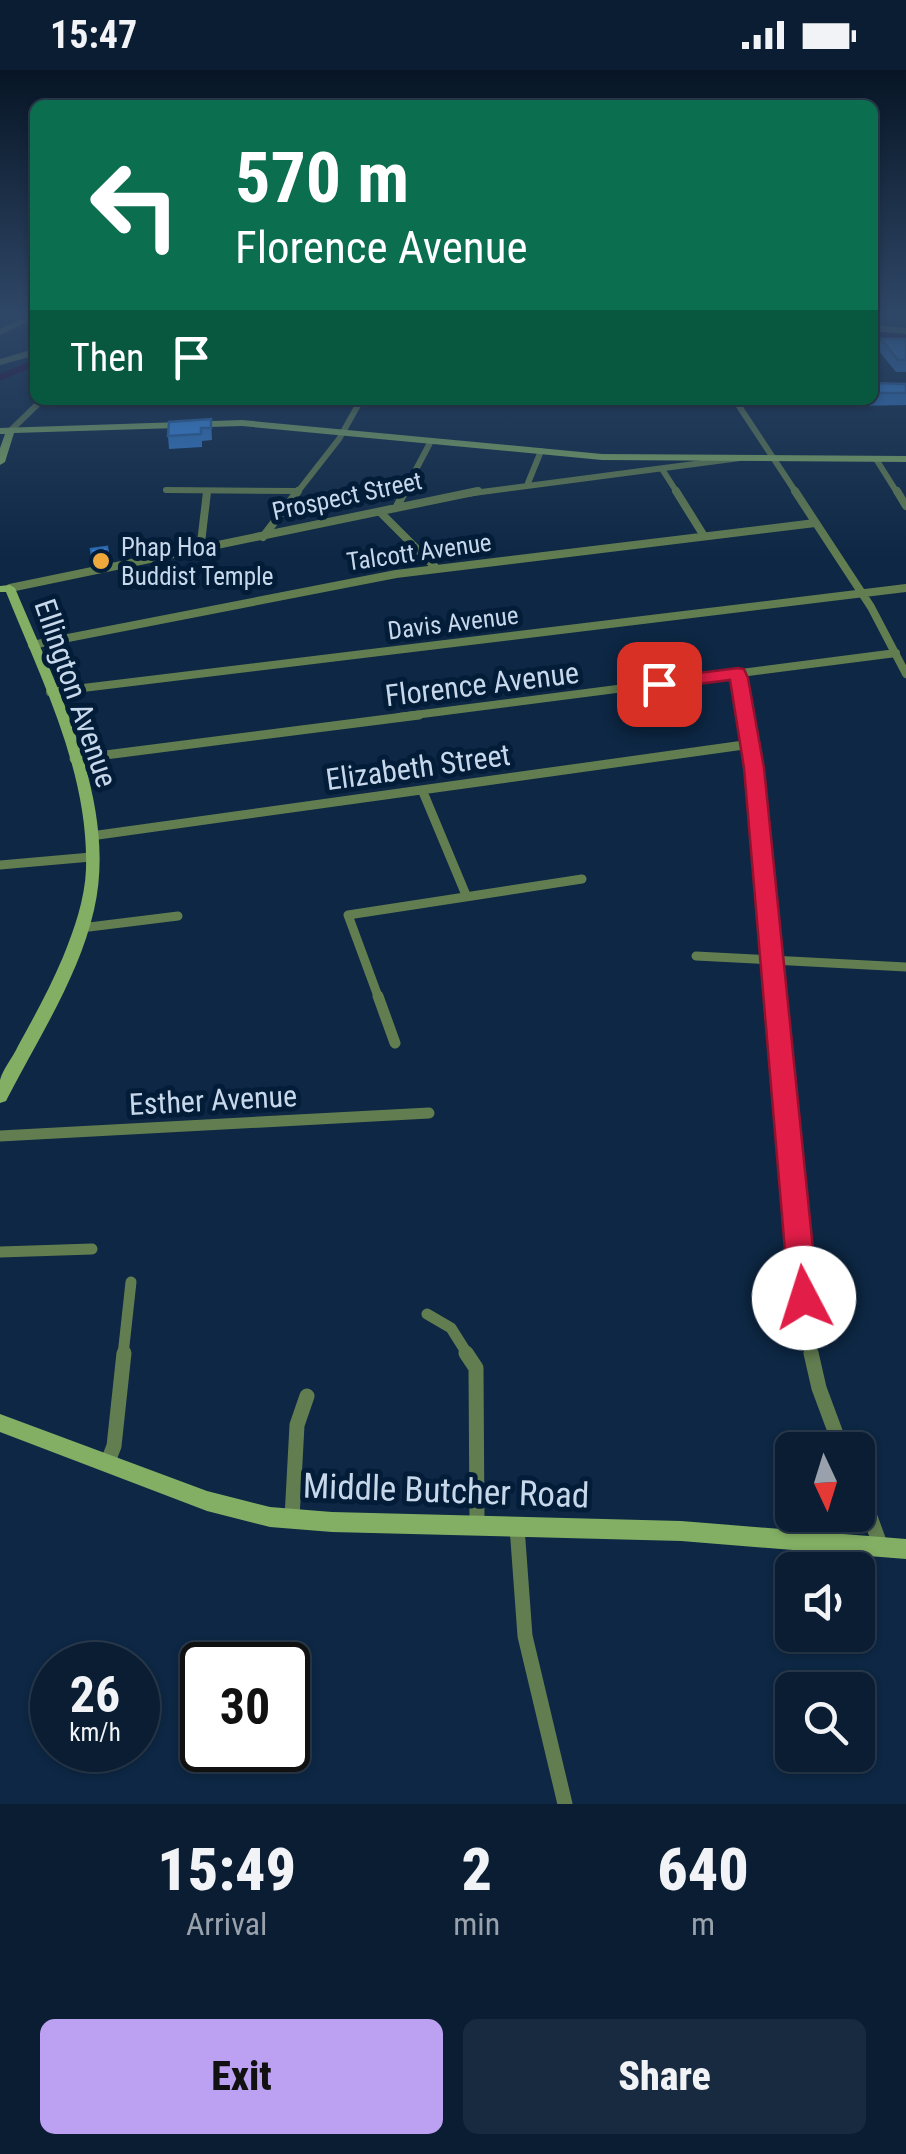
<!DOCTYPE html>
<html lang="en">
<head>
<meta charset="utf-8">
<style>
  :root { --surface:#0a1d33; --page:#182a3f; --text:#f1f3f6; --muted:#99a2ac; --line:#2a3b4e; --accent:#bca0f2 }
  body { margin:0; font-family:"Roboto Condensed",sans-serif; background:var(--page); color:var(--text); height:100vh; display:flex; flex-direction:column; font-size:38px; white-space:nowrap }
  * { box-sizing:border-box; margin:0 }
  p { font-size:32px; color:var(--muted) }
  .icon { flex:none; width:55px; height:55px; fill:none; stroke:currentColor; stroke-width:2; stroke-linecap:round; stroke-linejoin:round }
  .map { position:relative; height:1734px; overflow:hidden }
  .details { display:flex; flex-direction:column; background:var(--surface); flex:1 }
  .details>* { flex:none }
  .guide { position:absolute; left:30px; top:30px; width:848px; height:305px; border-radius:15px; box-shadow:0 2px 8px #0004,0 0 0 2px var(--line); background:#0b6e4f; color:#fff; overflow:hidden }
  .needle { width:65px; rotate:176deg }
  .tools { position:absolute; left:775px; top:1362px; display:grid; gap:20px }
  .tools a { display:grid; place-items:center; width:100px; height:100px; border-radius:15px; background:var(--surface); box-shadow:0 2px 8px #0004,0 0 0 2px var(--line); font-size:50px }
  .speed { position:absolute; left:30px; top:1572px; display:flex; gap:20px; font-size:50px; font-weight:700; text-align:center }
  .speed>* { display:grid; place-content:center; width:130px; height:130px; border-radius:50%; background:var(--surface); box-shadow:0 2px 8px #0004,0 0 0 2px var(--line); line-height:1 }
  .speed small { font-size:25px; font-weight:400 }
  .speed .limit { border:5px solid #111; border-radius:15px; background:#fff; color:#111 }
  .pin { position:absolute; display:grid; place-items:center; width:85px; height:85px; color:#fff; margin:-42px; border-radius:20px; box-shadow:0 5px 15px #0006 }
  .me { position:absolute; width:110px; margin:-55px; rotate:355deg; stroke-linejoin:round; filter:drop-shadow(0 0 8px #0008) }
  .turn { display:flex; align-items:center; gap:35px; height:210px; padding:0 40px; font-size:45px }
  .turn .icon { width:130px; height:130px; stroke-width:2.5 }
  .turn b { display:block; font-size:70px; line-height:85px }
  .then { display:flex; align-items:center; height:95px; padding:0 40px; background:#0003; gap:20px; font-size:38px }
  .eta { display:flex; justify-content:space-evenly; align-items:center; height:170px; text-align:center }
  .eta b { font-size:60px; font-weight:800; line-height:70px }
  .button { display:flex; gap:20px; margin-top:auto; padding:20px 40px }
  .button a { flex:1; height:115px; border-radius:15px; background:var(--accent); color:#111; font-size:40px; font-weight:800; line-height:115px; text-align:center }
  .button a+a { background:var(--page); color:var(--text) }
  .status { display:flex; justify-content:space-between; align-items:center; height:70px; padding:0 50px; background:var(--surface); direction:ltr }
  .status svg { height:28px; fill:currentColor }
  .map>svg:first-child { display:block }
  .lines { fill:none; stroke-linecap:round; stroke-linejoin:round }
  .river { fill:#220031; fill-rule:evenodd }
  .street-far4 { stroke:#627d50; stroke-width:6 }
  .street-far3 { stroke:#627d50; stroke-width:8 }
  .street-far2 { stroke:#627d50; stroke-width:9 }
  .street-far1 { stroke:#627d50; stroke-width:11 }
  .street { stroke:#627d50; stroke-width:15 }
  .secondary { fill:#83af64; fill-rule:evenodd }
  .wall { fill:#347fd3 }
  .shaded-wall { fill:#2b68ac }
  .building { fill:#3d94f5; stroke:#2b68ac; stroke-width:2.5 }
  .route { fill:#e11d48; stroke:#92132f; stroke-width:2.5 }
  .poi-dot { fill:#eea83c; stroke:#031d39; stroke-width:4 }
  .labels { text-anchor:middle; dominant-baseline:central; stroke-width:10; stroke-linejoin:round; paint-order:stroke }
  .far-street-label { font-size:25px; fill:#c8d8eb; stroke:#031d39 }
  .far-poi-label { font-size:25px; fill:#c8d8eb; stroke:#031d39; text-anchor:start }
  .street-label { font-size:30px; fill:#c8d8eb; stroke:#031d39 }
  .near-street-label { font-size:35px; fill:#c8d8eb; stroke:#031d39 }
</style>
</head>
<body>
<div class="status"><b>15:47</b><svg viewBox="0 0 49 12"><path d="M0 12V9h3v3zM5 12V6h3v6zM10 12V3h3v9zM15 12V0h3v12zM26 1h20v11H26zM47 4h2v5h-2z"/></svg></div>
<div class="map">
<svg width="906" height="1734" viewBox="0 0 906 1734">
  <rect width="100%" height="100%" fill="#0d2744"/>
  <g class="lines">
    <!-- river -->
    <path class="river" d="M872 260 906 263V269L872 266Z
      M35 289V296L0 311V304Z"/>
    <!-- street-far4 -->
    <path class="street-far4" d="M872 258 906 261
      M0 262 33 246
      M872 274H906
      M0 292 35 282
      M735 330 797 424
      M10 361 42 330
      M876 389 898 424
      M662 399 678 424
      M528 413 541 381
      M166 420 295 421
      M296 424 339 369 361 330
      M403 424 431 371
      M466 424 740 388"/>
    <!-- street-far3 -->
    <path class="street-far3" d="M676 421 704 466
      M795 421 871 537 906 604
      M897 421 906 436
      M396 438 405 421
      M380 442 436 498
      M263 467 298 421
      M200 481 207 422
      M10 518 478 421
      M32 575 396 504 815 453
      M738 603 745 647
      M50 622 906 518
      M399 647 896 583"/>
    <!-- street-far2 -->
    <path class="street-far2" d="M745 645 754 698 775 929
      M74 689 419 645
      M423 722 466 825
      M91 766 751 674
      M0 795 91 787
      M81 858 178 846
      M696 886 906 897
      M379 929 348 845 582 809"/>
    <!-- street-far1 -->
    <path class="street-far1" d="M378 926 395 973
      M775 926 806 1258 812 1285
      M0 1066 429 1043
      M0 1182 92 1179
      M427 1244 451 1258 468 1285
      M123 1285 131 1212"/>
    <!-- street -->
    <path class="street" d="M466 1283 476 1298 477 1455
      M811 1283 819 1318 842 1380
      M107 1394 114 1376 124 1283
      M858 1414 881 1477
      M292 1448 297 1355 307 1326
      M517 1457 525 1566 565 1734"/>
    <!-- secondary -->
    <path class="secondary" d="M242 350 602 384 906 386V392L602 390 242 356 14 363 5 392 0 395V378L5 364H0V358Z
      M10 515 15 518C55 615 119 732 94 840 79 906 39 967 8 1027L6 1031 0 1033C0 1026 0 1017 0 1010 3 999 13 987 18 976 34 947 50 918 63 887 74 860 85 829 86 799 89 702 41 609 6 522H0V516Z
      M0 1344 207 1421 270 1437 332 1442 681 1451 906 1469V1489L681 1471 332 1462 270 1457 207 1441 0 1362Z"/>
  </g>
  <!-- wall -->
  <path class="wall" d="M881 269H906V302H896L879 281Z
    M872 313 906 314V335L857 336 855 330H872Z
    M211 349 212 370 202 371V377L169 379 168 366Z"/>
  <!-- shaded-wall -->
  <path class="shaded-wall" d="M108 483 109 490 93 493 92 486Z"/>
  <!-- building -->
  <path class="building" d="M881 269H906V290H898Z
    M872 313 906 314V323H872Z
    M211 349V358H201V364L168 366 169 352Z
    M107 477 108 483 92 486 91 479Z"/>
  <!-- sky -->
  <linearGradient id="sky" x2="0" y2="1"><stop stop-color="#071525"/><stop offset="0.5" stop-color="#2f4767"/><stop offset="1" stop-color="#2f4767" stop-opacity="0"/></linearGradient>
  <rect width="906" height="489" fill="url(#sky)"/>
  <!-- route -->
  <path class="route" d="M738 598 744 599 748 608 764 698 818 1228 814 1236 804 1239 793 1236 789 1228 744 698 730 610 659 619 650 614 659 608Z"/>
  <!-- markers -->
  <circle class="poi-dot" cx="101" cy="491" r="10"/>
  <g class="labels">
    <!-- far-street labels -->
    <g class="far-street-label">
      <text transform="translate(347 426) rotate(-12)">Prospect Street</text>
      <text transform="translate(419 482) rotate(-8)">Talcott Avenue</text>
      <text transform="translate(453 553) rotate(-7)">Davis Avenue</text>
    </g>
    <!-- far-poi labels -->
    <g class="far-poi-label">
      <text x="121" y="477">Phap Hoa<tspan x="121" dy="29">Buddist Temple</tspan></text>
    </g>
    <!-- street labels -->
    <g class="street-label">
      <text transform="translate(482 614) rotate(-7)">Florence Avenue</text>
      <text transform="translate(76 623) rotate(71)">Ellington Avenue</text>
      <text transform="translate(418 697) rotate(-8)">Elizabeth Street</text>
      <text transform="translate(213 1030) rotate(-3)">Esther Avenue</text>
    </g>
    <!-- near-street labels -->
    <g class="near-street-label">
      <text transform="translate(446 1421) rotate(2)">Middle Butcher Road</text>
    </g>
  </g>
</svg>
<div class="tools">
<a><svg class="needle" viewBox="-14 -14 28 28"><path d="M0-13l5 13h-10z" fill="#e53935"/><path d="M0 13l5-13h-10z" fill="#99a2ac"/></svg></a>
<a><svg class="icon" aria-label="sound" viewBox="0 0 24 24"><path d="M4 9h4l5-4v14l-5-4H4zM17 9q2 3 0 6"/></svg></a>
<a><svg class="icon" aria-label="search" viewBox="0 0 24 24"><circle cx="10" cy="10" r="6"/><path d="M15 15l6 6"/></svg></a>
</div>
<div class="speed"><div>26<small>km/h</small></div><div class="limit">30</div></div>
<div class="pin" style="left:659px;top:614px;background:#d93025"><svg class="icon" aria-label="arrive" viewBox="0 0 24 24"><path d="M6 21V4h12l-3 4 3 4H6"/></svg></div>
<svg class="me" style="left:804px;top:1228px" viewBox="-20 -20 40 40"><circle r="19" fill="#fff"/><path d="M0-13L10 11 0 6-10 11z" fill="#e11d48"/></svg>
<div class="guide">
<div class="turn"><svg class="icon" aria-label="left" viewBox="0 0 24 24"><path d="M17 20v-9H6M10 6l-5 5 5 5"/></svg><div><b>570 m</b>Florence Avenue</div></div>
<div class="then">Then<svg class="icon" aria-label="arrive" viewBox="0 0 24 24"><path d="M6 21V4h12l-3 4 3 4H6"/></svg></div>
</div>
</div>
<section class="details">
<div class="eta">
<div><b>15:49</b><p>Arrival</p></div>
<div><b>2</b><p>min</p></div>
<div><b>640</b><p>m</p></div>
</div>
<div class="button"><a>Exit</a><a>Share</a></div>
</section>
</body>
</html>
